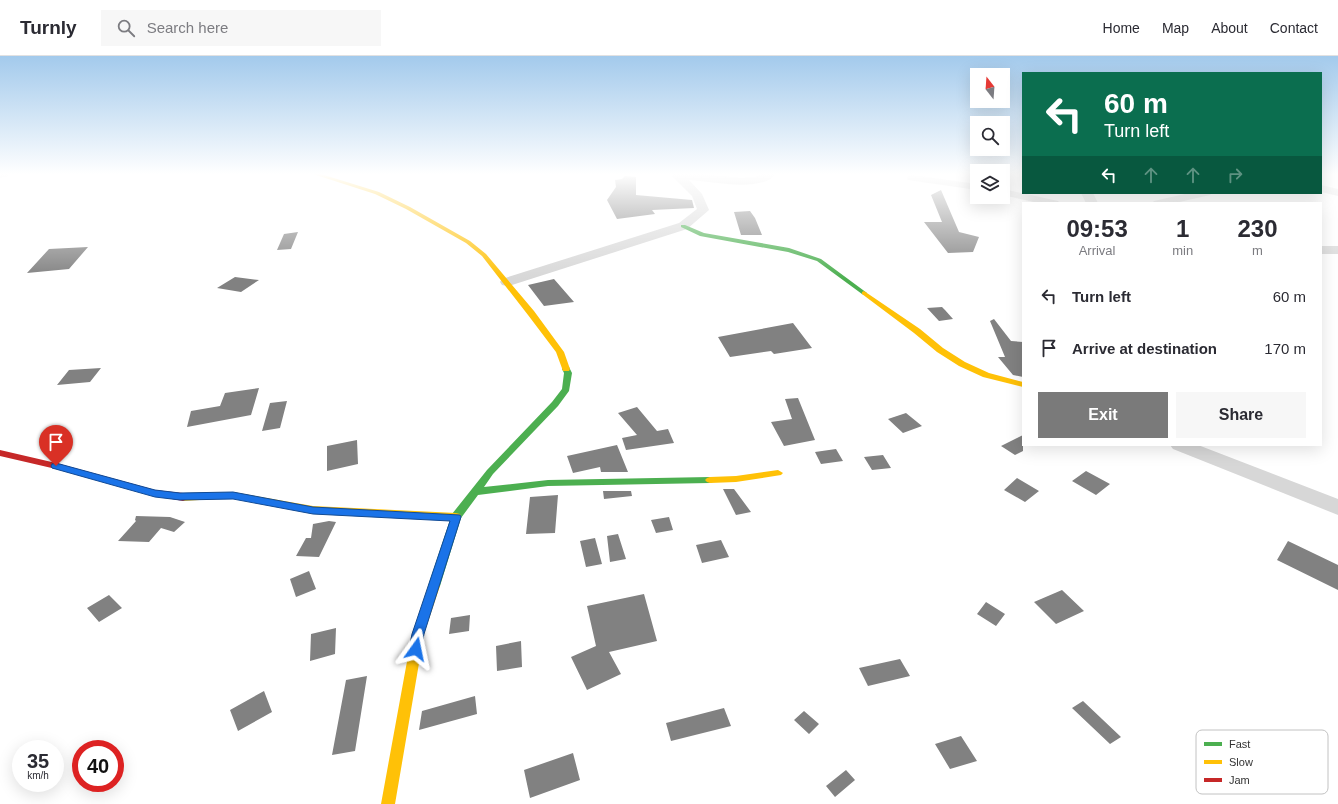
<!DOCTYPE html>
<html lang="en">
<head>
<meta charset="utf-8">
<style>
  :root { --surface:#fff; --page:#f7f7f7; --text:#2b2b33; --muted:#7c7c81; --line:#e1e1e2; --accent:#7a7a7a }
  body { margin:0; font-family:Helvetica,sans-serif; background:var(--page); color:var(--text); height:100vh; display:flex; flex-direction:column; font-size:15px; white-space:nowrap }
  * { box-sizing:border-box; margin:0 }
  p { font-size:13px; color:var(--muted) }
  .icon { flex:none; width:22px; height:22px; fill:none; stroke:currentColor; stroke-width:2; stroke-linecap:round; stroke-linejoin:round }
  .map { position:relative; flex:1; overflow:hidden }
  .details { position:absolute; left:1022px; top:146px; width:300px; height:244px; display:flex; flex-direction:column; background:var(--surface); border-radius:0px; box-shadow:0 4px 16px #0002 }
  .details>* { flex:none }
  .banner { position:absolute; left:1022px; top:16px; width:300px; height:122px; border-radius:0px; box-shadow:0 4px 16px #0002; background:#0b6e4f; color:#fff; overflow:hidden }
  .needle { width:26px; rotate:343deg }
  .fabs { position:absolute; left:970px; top:12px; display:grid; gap:8px }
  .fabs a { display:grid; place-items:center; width:40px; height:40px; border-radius:0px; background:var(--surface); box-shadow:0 4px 16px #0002; font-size:20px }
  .speed { position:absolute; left:12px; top:684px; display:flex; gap:8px; font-size:20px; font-weight:700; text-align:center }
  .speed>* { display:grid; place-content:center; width:52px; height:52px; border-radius:50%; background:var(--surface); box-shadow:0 4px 16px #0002; line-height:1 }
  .speed small { font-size:10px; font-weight:400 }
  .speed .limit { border:6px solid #d22; background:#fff; color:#111 }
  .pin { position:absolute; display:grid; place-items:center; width:34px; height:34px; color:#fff; margin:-41px -17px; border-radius:50% 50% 50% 0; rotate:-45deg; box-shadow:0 0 4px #0007 }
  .pin .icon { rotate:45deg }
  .me { position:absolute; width:44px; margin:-22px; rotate:12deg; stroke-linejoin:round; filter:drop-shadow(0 0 3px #0008) }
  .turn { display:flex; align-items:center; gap:14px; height:84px; padding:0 16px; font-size:18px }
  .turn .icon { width:52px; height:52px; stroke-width:2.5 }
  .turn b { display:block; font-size:28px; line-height:34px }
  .lanes { display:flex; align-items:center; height:38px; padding:0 16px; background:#0003; justify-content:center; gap:20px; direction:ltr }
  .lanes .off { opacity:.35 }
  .eta { display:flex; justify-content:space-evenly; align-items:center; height:68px; text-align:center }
  .eta b { font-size:24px; font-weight:600; line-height:28px }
  .button { display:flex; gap:8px; margin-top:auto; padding:8px 16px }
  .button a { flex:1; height:46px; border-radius:0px; background:var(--accent); color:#fff; font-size:16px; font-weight:600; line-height:46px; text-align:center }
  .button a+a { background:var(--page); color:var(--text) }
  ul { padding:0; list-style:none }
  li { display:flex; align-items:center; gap:12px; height:52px; padding:0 16px }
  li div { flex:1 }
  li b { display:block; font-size:15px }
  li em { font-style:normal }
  header { display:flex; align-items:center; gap:24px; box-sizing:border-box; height:56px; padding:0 20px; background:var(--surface); border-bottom:1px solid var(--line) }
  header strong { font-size:19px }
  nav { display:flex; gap:22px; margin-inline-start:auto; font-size:14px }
  .search { width:280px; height:36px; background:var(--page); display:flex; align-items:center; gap:10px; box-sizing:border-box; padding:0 14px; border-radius:0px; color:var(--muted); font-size:15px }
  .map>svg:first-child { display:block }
  .building { fill:#818181 }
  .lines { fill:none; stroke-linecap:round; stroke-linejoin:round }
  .street { fill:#d7d7d7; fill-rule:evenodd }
  .fast { fill:#4caf50; fill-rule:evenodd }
  .slow { fill:#ffc107; fill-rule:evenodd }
  .jam { fill:#c62828; fill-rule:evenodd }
  .route { fill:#1a73e8; stroke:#114b97 }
  .key { fill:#fff; stroke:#c2c2c2; stroke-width:1 }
  .key-label { font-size:11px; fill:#333 }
</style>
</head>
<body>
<header>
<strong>Turnly</strong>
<div class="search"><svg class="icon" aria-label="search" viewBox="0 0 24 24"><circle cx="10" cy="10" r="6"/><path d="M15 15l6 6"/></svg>Search here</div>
<nav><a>Home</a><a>Map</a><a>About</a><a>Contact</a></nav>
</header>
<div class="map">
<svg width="1338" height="748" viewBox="0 0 1338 748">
  <rect width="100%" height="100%" fill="#fff"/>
  <!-- building -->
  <path class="building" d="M625 120 636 121V139L692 144 694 152 652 154 655 158 617 163 607 144 616 131 615 124 622 123Z
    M941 134 959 176 979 181 973 196 948 197 924 166H942L931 139Z
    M750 155 755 162 762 179H741L734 156Z
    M298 176 291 193 277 194 284 178Z
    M88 191 69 213 27 217 49 193Z
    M235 221 259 224 241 236 217 232Z
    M554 223 574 246 544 250 528 229Z
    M942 251 945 254 953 263 939 265 927 252Z
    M994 263 1011 285 1023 286V321L1013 319 998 301H1005L990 265Z
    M793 267 812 292 774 298 771 295 730 301 718 281Z
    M101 312 90 326 57 329 69 314Z
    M259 332 251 359 187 371 191 355 220 350 225 337Z
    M798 342 815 384 784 390 771 366 792 363 785 343Z
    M287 345 280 372 262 375 270 347Z
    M637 351 657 375 668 373 674 387 626 394 622 382 637 379 618 357Z
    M906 357 922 370 903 377 888 363Z
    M1023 379V395L1015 399 1001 390Z
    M357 384 358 408 327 415V390Z
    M617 389 628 416H601L600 411 573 417 567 400Z
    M836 393 843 405 821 408 815 396Z
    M883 399 891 412 872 414 864 401Z
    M1086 415 1110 428 1096 439 1072 425Z
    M1017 422 1039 435 1025 446 1004 434Z
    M723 433H734L751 456 736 459Z
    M603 435H631L632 440 604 443Z
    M558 439 555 477 526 478 530 441Z
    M136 460 170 461 185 466 174 476 161 472 149 486 118 485 136 465 135 464Z
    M669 461 673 474 656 477 651 464Z
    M329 465 336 466 319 501 296 500 306 482H311L313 468Z
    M618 478 626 503 610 506 607 480Z
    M595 482 602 508 586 511 580 485Z
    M721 484 729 501 702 507 696 489Z
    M1288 485 1338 509V534L1277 504Z
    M309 515 316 533 296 541 290 523Z
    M1062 534 1084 555 1056 568 1034 546Z
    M644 538 657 585 609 596 621 618 587 634 571 601 596 590 587 550Z
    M109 539 122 552 99 566 87 552Z
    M986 546 1005 558 996 570 977 558Z
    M470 559 469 575 449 578 451 562Z
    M336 572 335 598 310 605 311 578Z
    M521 585 522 611 497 615 496 590Z
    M900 603 910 620 868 630 859 612Z
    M367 620 355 695 332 699 346 624Z
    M264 635 272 656 238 675 230 654Z
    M475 640 477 658 419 674 422 655Z
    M1083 645 1121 681 1110 688 1072 652Z
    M724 652 731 670 671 685 666 667Z
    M804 655 819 668 809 678 794 664Z
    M961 680 977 705 950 713 935 688Z
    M573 697 580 724 530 742 524 714Z
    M846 714 855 724 835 741 826 730Z"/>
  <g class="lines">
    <!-- street -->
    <path class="street" d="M0 118H9L8 120 0 122Z
      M670 118H702L741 122 755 121 762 118H776C761 137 711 125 689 124L702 138 709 154 687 173 512 229 507 230 502 229 500 226 502 223 679 167 697 153 692 140Z
      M912 119 977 128V134L908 124 907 122 908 120Z
      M1321 129 1338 133V140L1321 136Z
      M1003 133 1058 145 1060 147H1038L1003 139Z
      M1081 137H1093L1098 147H1086Z
      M1189 137H1212L1210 139 1175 147H1152L1154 145Z
      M1321 190H1338V198H1321Z
      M1170 389H1198L1338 443V459L1173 393Z"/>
    <!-- fast -->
    <path class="fast" d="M681 169H685L704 177 789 192 821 203 867 237 864 239 862 238 817 205 788 196 700 180 681 171Z
      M563 311H569L572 317 569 335 558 350 493 418 484 431 548 424 710 421 713 422 715 424 713 426 710 427 548 430 478 439 461 462 440 530 438 533 434 535 430 533 428 530 452 458 487 414 552 346 562 333 564 317 562 313Z"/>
    <!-- slow -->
    <path class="slow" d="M313 118H321L379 136 410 151 470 185 486 198 534 255 564 296 570 313 569 315H563L556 296 528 259 482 200 466 187 406 153 375 138Z
      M864 235 920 273 943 292 965 306 989 317 1023 326V331L983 321 959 310 937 296 914 277 862 238V236Z
      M778 414 783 417 781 419 736 426 710 427 707 426 705 424 707 422 710 421 736 420Z
      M233 436 313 450 456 457 460 458 461 461 460 464 456 465 313 458 233 442 183 445 179 443 178 441 179 439 183 437Z
      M434 525 438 527 440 530 424 578 395 748H381L412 578 428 530 430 527Z"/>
    <!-- jam -->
    <path class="jam" d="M0 394 56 407 155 434 183 437 187 439 188 441 187 443 183 445 155 440 56 413 0 400Z"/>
  </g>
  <!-- sky -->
  <linearGradient id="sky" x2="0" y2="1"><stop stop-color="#a3caec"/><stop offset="0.53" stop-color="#fff"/><stop offset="1" stop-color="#fff" stop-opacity="0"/></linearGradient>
  <rect width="1338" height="223" fill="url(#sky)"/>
  <!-- route -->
  <path class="route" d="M56 407 155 434 180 437 233 436 313 451 460 459 461 461 424 578 420 597 416 598 411 597 409 593 412 578 450 465 313 458 233 443 180 444 155 441 52 412 51 410 52 408Z"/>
  <!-- legend -->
  <rect x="1196" y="674" width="132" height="64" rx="6" class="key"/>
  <rect x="1204" y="686" width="18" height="4" fill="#4caf50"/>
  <rect x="1204" y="704" width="18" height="4" fill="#ffc107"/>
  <rect x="1204" y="722" width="18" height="4" fill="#c62828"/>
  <g class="key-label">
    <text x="1229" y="692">Fast</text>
    <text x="1229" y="710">Slow</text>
    <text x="1229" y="728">Jam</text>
  </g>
</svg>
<div class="fabs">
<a><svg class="needle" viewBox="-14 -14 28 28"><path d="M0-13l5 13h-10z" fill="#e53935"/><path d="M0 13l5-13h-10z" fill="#7c7c81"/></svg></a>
<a><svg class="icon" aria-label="search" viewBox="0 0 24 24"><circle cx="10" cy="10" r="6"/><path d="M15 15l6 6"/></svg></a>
<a><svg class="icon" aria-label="layers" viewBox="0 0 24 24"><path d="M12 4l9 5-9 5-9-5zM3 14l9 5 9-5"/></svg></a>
</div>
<div class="speed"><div>35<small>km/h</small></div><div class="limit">40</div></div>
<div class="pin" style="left:56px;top:410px;background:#d93025"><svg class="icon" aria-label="arrive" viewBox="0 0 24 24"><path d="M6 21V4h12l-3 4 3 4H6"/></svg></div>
<svg class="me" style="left:416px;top:593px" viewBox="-20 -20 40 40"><path d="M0-17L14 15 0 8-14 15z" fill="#1a73e8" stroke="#fff" stroke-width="4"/></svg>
<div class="banner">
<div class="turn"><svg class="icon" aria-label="left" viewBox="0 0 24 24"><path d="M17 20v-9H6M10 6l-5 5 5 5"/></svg><div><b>60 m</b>Turn left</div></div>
<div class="lanes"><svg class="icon" aria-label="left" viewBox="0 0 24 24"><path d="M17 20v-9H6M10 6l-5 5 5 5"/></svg><svg class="icon off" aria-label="ahead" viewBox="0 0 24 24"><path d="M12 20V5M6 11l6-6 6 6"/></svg><svg class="icon off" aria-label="ahead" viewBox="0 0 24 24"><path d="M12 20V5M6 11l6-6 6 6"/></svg><svg class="icon off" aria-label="right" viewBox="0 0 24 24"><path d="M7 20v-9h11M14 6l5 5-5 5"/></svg></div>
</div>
<section class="details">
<div class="eta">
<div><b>09:53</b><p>Arrival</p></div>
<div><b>1</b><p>min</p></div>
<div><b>230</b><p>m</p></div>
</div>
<ul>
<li><svg class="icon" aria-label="left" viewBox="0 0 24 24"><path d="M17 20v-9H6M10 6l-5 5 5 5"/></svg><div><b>Turn left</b></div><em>60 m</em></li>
<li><svg class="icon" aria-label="arrive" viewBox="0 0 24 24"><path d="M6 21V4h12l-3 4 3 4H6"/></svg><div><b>Arrive at destination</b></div><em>170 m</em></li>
</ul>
<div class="button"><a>Exit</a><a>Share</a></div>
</section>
</div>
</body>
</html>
